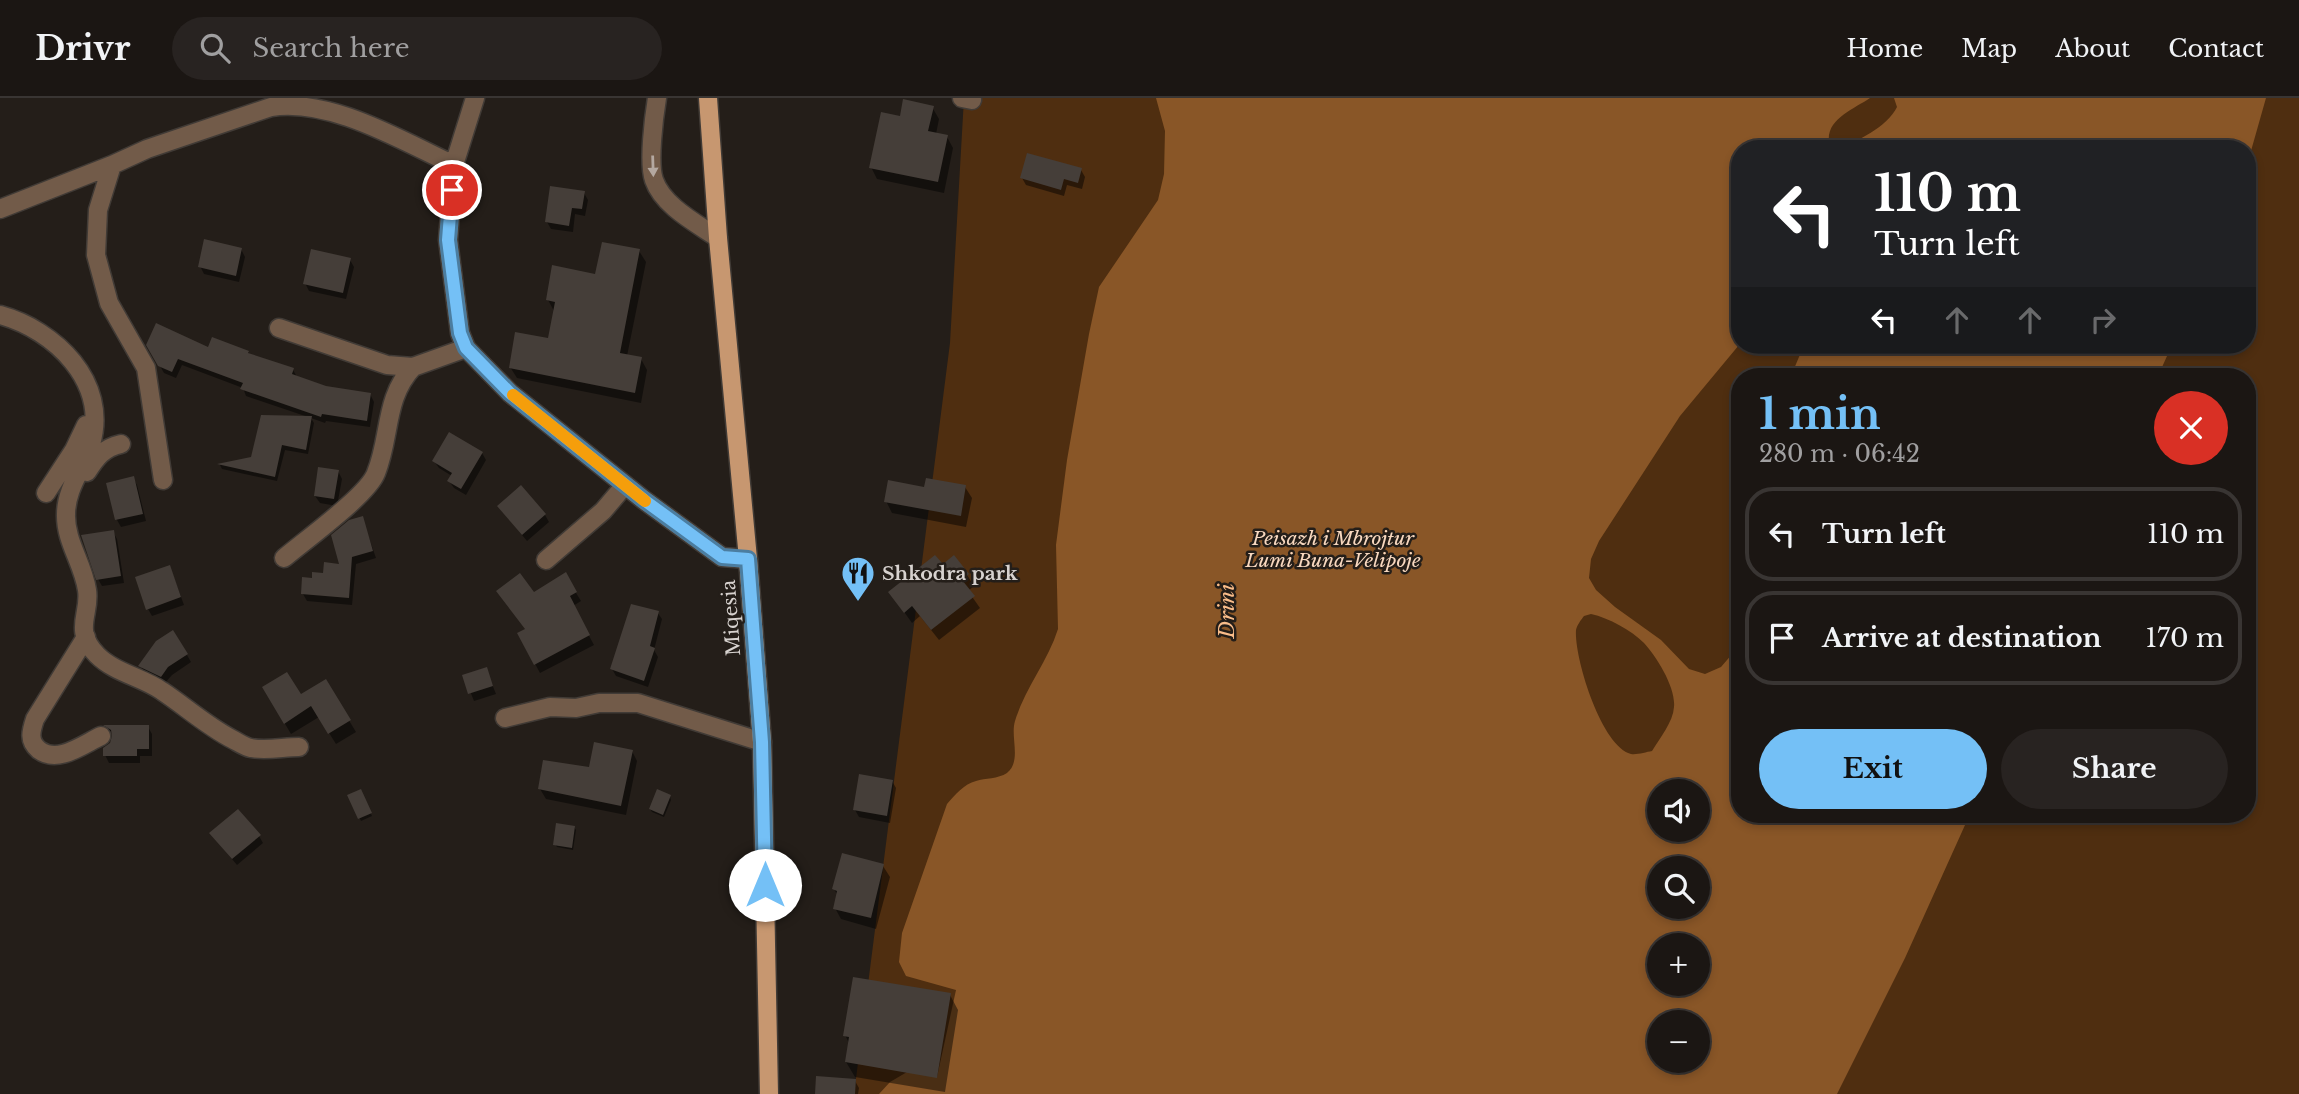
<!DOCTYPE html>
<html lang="en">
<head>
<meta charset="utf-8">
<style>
  :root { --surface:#1b1613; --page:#282321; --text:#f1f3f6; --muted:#a09fa0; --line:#393533; --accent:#74c0f6 }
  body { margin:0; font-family:"Libre Baskerville",serif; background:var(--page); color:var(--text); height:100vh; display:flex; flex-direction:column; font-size:26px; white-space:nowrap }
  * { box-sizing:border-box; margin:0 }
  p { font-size:23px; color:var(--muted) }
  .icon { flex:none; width:38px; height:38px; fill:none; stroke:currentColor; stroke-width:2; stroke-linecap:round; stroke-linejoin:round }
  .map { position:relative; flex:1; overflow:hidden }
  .details { position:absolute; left:1731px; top:270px; width:525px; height:455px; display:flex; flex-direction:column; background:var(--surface); border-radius:28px; box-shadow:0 4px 10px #0003,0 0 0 2px var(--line) }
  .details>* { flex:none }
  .banner { position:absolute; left:1731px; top:42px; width:525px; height:214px; border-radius:28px; box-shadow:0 4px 10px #0003,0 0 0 2px var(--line); background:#202124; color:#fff; overflow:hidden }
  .buttons { position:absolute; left:1647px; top:681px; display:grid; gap:14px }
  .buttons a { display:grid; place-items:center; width:63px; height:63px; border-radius:50%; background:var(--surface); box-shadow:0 4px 10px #0003,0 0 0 2px var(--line); font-size:35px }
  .pin { position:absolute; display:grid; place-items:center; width:60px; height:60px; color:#fff; margin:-30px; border:4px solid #fff; border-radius:50%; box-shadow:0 2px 7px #0007 }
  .me { position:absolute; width:77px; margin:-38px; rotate:0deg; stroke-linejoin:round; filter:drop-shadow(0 0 5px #0008) }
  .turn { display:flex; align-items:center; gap:24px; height:147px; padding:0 28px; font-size:32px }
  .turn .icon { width:91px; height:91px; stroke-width:2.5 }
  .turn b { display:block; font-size:49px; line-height:60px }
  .lanes { display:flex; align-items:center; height:66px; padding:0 28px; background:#0003; justify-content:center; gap:35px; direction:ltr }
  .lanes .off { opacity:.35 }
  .round { display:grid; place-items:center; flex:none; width:74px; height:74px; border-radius:37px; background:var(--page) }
  .head { display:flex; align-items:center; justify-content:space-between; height:119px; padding:0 28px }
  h1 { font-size:42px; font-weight:800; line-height:52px; color:var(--accent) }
  .primary-button { display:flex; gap:14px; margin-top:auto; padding:14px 28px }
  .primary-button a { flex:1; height:80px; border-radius:42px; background:var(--accent); color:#111; font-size:28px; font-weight:800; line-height:80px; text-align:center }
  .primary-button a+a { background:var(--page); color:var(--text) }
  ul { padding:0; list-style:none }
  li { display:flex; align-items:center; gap:21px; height:94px; margin:0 14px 10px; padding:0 14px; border:4px solid var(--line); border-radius:28px }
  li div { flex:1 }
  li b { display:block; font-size:26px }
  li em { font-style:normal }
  header { display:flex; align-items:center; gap:42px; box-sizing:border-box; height:98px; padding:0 35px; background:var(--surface); border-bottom:2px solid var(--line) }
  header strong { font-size:33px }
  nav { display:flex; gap:38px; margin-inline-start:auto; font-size:24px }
  .search { width:490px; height:63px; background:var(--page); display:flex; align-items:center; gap:18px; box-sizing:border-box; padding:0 24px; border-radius:38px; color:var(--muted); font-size:26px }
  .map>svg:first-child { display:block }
  .green { fill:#4f2e10; fill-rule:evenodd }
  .water { fill:#895627; fill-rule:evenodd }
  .shadow { fill:#0007 }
  .building { fill:#453e39 }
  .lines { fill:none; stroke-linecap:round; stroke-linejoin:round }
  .minor-casing { stroke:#413b36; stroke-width:21 }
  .major-casing { stroke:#413b36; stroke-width:21 }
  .minor { stroke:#725b49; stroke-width:18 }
  .major { stroke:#c79770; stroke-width:18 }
  .oneway { fill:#b4a8a0 }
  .route-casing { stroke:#4b7da0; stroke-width:18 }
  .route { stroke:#74c0f6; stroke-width:12 }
  .slow { stroke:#f59e0b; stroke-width:12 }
  .labels { text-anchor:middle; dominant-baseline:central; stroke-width:5; stroke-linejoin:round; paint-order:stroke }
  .park-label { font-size:19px; font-style:italic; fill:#f8d8bf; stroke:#241e19 }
  .poi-label { font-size:19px; font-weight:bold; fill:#d7d2cf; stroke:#241e19; text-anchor:start }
  .street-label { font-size:19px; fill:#d7d2cf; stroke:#241e19 }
  .water-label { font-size:21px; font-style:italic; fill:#fabd8a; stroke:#241e19 }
</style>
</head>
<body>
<header>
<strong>Drivr</strong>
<div class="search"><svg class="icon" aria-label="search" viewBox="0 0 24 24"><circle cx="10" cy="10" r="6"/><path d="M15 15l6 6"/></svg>Search here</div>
<nav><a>Home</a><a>Map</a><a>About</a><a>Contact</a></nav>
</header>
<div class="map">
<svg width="2299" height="996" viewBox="0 0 2299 996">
  <rect width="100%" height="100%" fill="#241e19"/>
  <!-- green -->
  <path class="green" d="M964 0H2299V996H854L950 245ZM1740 51H2247V247H1740ZM1740 278H2247V716H1740ZM1659 693H1698V732H1659ZM1659 770H1698V808H1659ZM1659 847H1698V886H1659ZM1659 924H1698V962H1659Z"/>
  <!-- water -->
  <path class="water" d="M1156 0H1870C1854 11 1826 21 1829 44L1837 50C1857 44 1887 29 1897 9L1894 0H2266L2247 67V51H1740L1739 247 1680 318 1599 443 1591 461 1589 480 1596 492 1615 509 1661 542 1689 571 1705 576 1721 569 1739 548 1740 716H1970L1905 860 1837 996H879L890 984 907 974 937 979 956 892 906 878 899 864 902 835 947 706C955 697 964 686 976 683 985 680 998 681 1007 675 1022 663 1010 639 1015 623 1025 590 1048 563 1058 531L1056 447 1067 362 1089 236 1099 189 1158 102 1164 76 1165 33ZM1591 516C1609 520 1631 532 1644 545 1657 559 1676 590 1674 609 1673 624 1660 640 1652 653 1646 654 1637 657 1631 656 1601 648 1574 559 1576 532 1577 527 1581 522 1584 518ZM1659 693H1698V732H1659ZM1659 770H1698V808H1659ZM1659 847H1698V886H1659ZM1659 924H1698V962H1659Z
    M1804 247H2172L2158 278H1791Z"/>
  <!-- shadow -->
  <path class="shadow" d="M932 9 939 21 936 36 947 39 953 50 944 95 877 81 871 69 901 20Z
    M1081 72 1085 79 1082 91 1067 87 1064 98 1026 87 1022 80Z
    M584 95 588 102 585 118 575 116 573 134 551 131 547 124Z
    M241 151 245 159 239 184 204 176 200 168Z
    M639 153 646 164 627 258 641 261 647 272 641 305 517 280 510 269 549 242 554 213 548 202 597 178Z
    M350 162 354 169 346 201 309 193 305 185Z
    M148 247 248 254 250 257 293 272 297 279 325 290 370 296 374 304 370 329 326 323 325 325 311 320 314 325 308 356 285 352 277 383 222 371 220 367 252 361 308 319 246 298 243 290 182 267 176 280 164 275Z
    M482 355 486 362 466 397 454 390 449 383 452 378 439 370 434 363Z
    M338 373 342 381 337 408 320 405 315 398Z
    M133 380 137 387 146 423 121 429 117 422Z
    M965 389 972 400 966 429 892 415 886 403 926 391Z
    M499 409 545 417 549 424 527 443Z
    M362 420 376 460 356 466 352 507 307 503 303 496 313 482 342 468Z
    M113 434 117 441 124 485 102 488 98 481Z
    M170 469 184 507 152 518 148 511Z
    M565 477 581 503 573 508 594 547 540 575 519 536 526 532 534 496Z
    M967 477 974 488 968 493 980 510 939 542 920 518 912 525 890 494Z
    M657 514 662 521 654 552 658 559 648 589 616 578 612 571Z
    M187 557 191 564 172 577 165 585 145 575 141 568Z
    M486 571 496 596 474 603 464 578Z
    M325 583 356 634 336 646 319 619 291 636 264 590 300 599Z
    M106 628 148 629 152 636V658H140V665H109L105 657 114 637Z
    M632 653 637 663 626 717 546 701 540 691Z
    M892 683 896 690 890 725 859 719 855 712Z
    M361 693 372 718 361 723 349 698Z
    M670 699 671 702 664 719 652 714 650 711Z
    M574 729 576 732 573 752 557 749 555 746Z
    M259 738 263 745 237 767 216 742Z
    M883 768 890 779 876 831 841 821 835 810 838 798 834 791Z
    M950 897 958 912 945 994 855 979 846 964 849 945 845 937Z
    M855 983 859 990 858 996H817Z"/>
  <!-- building -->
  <path class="building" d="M903 1 934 8 928 33 948 37 938 84 869 70 881 14 900 18Z
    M1027 55 1082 70 1078 85 1064 81 1061 92 1020 80Z
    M550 88 585 93 582 111 572 110 569 128 545 124Z
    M204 141 242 150 236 178 198 169Z
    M602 144 640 151 620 255 642 259 635 295 509 270 515 234 548 240 555 204 546 202 552 167 595 176Z
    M311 151 351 160 343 195 303 186Z
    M156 225 208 249 212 239 249 253 248 255 294 270 292 276 326 288 371 295 367 323 322 316 321 319 240 291 243 285 178 261 172 274 158 268 146 247Z
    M261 317 312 318 306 352 282 347 275 379 217 366 251 359Z
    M449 334 483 354 461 391 447 383 452 375 432 363Z
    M318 369 339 372 334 401 314 398Z
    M134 378 143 416 115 422 106 385Z
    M926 380 966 387 961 418 884 404 888 382 924 389Z
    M521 387 546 416 522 437 497 408Z
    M363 418 373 453 352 459 349 500 301 496 302 479 312 480V474L323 475 324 464 339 466 331 437 349 422Z
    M114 432 121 478 96 482 81 437Z
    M935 457 943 466 954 457 969 476 962 482 975 498 931 532 912 508 904 515 888 494Z
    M170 467 181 499 146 512 135 479Z
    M566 474 577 494 570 498 590 537 534 567 517 535 525 531 496 493 520 475 534 494Z
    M631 506 659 513 650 548 655 550 644 583 610 571Z
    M173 532 188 556 168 569 161 579 138 568 156 543Z
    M487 569 493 588 468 596 462 577Z
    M287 574 301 596 326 581 351 622 328 636 311 608 284 626 262 589Z
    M103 627H149V651H137V658H103V650L110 645 112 638 111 632Z
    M594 644 633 652 621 708 538 691 543 662 589 669Z
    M859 676 893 682 887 718 853 712Z
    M361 691 372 715 358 721 347 697Z
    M657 691 671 697 663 717 649 711Z
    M238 711 261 737 232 761 209 735Z
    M556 725 575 728 572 750 553 747Z
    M842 755 884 766 871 820 833 811 837 793 832 791Z
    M853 879 951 895 937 980 845 964 849 939 843 938Z
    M816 978 856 981 855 996H815Z"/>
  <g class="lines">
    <defs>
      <path id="minor" d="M475 0 454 67 448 142 460 235 466 250 510 295 644 402 722 459 748 461
        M657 0C654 18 648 65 654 82 663 108 696 125 718 140
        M962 0 972 2
        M0 111 112 67
        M0 217C55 232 109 284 91 346 84 369 66 390 66 416 65 443 83 465 87 492 91 516 72 531 97 557 115 575 142 579 162 593 186 609 207 628 232 641 238 644 245 649 251 650 266 653 284 649 299 649
        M279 230 387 267 413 269 466 250
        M87 374C96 360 103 350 121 346
        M163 382 146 270 109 205 96 157 98 112 112 67 147 51 271 9C331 0 400 42 454 67
        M46 395 74 352 86 327
        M284 460C304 443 368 397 376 375 391 338 384 300 413 269
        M546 462 603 413 625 387
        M86 539 35 621C31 633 28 643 39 652 58 666 82 647 101 638
        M505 620 550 609 576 610 599 605H638L762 644"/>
      <path id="major" d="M708 0 718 140 748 461 762 644 769 996"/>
    </defs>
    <!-- minor casing -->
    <use href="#minor" class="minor-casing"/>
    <!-- major casing -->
    <use href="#major" class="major-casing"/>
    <!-- minor -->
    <use href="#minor" class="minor"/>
    <!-- major -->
    <use href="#major" class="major"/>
  </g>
  <!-- one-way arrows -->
  <defs><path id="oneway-solid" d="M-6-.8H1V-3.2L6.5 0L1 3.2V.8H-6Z" transform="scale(1.75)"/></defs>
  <use class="oneway" href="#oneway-solid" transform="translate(653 68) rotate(88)"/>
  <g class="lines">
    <defs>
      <path id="route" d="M452 92 448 142 460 235 466 250 510 295 644 402 722 459 748 461 762 644 765 787"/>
    </defs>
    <!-- route casing -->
    <use href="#route" class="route-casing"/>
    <!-- route -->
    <use href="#route" class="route"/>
    <!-- slow -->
    <path class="slow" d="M513 297 645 403"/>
  </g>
  <!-- icons -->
  <defs>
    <symbol id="restaurant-pin" viewBox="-11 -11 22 30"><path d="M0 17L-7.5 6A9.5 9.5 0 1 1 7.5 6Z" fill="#74c0f6" stroke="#241e19"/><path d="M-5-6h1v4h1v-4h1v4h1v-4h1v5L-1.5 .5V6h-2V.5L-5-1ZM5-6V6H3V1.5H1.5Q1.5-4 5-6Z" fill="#111"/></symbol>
  </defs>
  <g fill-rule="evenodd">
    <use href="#restaurant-pin" x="839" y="456" width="38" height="52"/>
  </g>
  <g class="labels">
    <!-- park labels -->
    <g class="park-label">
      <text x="1333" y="440">Peisazh i Mbrojtur<tspan x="1333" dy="22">Lumi Buna-Velipoje</tspan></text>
    </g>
    <!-- poi labels -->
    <g class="poi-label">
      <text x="882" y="475">Shkodra park</text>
    </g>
    <!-- street labels -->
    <g class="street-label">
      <text transform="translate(731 520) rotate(-94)">Miqesia</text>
    </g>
    <!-- water labels -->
    <g class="water-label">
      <text transform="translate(1227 513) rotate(-90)">Drini</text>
    </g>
  </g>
</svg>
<div class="buttons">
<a><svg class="icon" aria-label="sound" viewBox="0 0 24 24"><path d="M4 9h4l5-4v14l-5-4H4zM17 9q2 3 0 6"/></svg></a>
<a><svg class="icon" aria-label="search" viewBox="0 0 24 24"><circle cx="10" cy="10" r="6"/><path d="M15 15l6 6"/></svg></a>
<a>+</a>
<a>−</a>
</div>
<div class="pin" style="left:452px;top:92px;background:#d93025"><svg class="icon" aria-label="arrive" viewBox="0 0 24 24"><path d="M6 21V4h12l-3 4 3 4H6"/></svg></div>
<svg class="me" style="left:765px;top:787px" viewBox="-20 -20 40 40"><circle r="19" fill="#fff"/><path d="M0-13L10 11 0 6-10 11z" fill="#74c0f6"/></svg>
<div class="banner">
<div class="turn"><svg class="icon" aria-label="left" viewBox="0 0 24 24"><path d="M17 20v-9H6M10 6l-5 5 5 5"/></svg><div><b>110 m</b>Turn left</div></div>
<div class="lanes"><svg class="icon" aria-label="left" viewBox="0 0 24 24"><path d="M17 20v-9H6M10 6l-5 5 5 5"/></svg><svg class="icon off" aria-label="ahead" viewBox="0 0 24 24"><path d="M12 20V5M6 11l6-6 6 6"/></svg><svg class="icon off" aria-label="ahead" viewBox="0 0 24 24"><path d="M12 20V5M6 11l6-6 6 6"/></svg><svg class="icon off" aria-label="right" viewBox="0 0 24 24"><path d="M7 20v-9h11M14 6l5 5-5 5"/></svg></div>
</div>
<section class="details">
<div class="head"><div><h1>1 min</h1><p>280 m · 06:42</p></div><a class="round" style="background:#d93025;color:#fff"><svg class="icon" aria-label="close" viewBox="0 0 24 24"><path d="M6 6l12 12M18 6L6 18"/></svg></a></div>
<ul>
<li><svg class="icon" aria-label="left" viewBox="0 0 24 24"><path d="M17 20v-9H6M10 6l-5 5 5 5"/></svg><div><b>Turn left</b></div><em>110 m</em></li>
<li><svg class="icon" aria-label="arrive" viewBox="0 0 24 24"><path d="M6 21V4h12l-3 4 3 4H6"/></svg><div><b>Arrive at destination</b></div><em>170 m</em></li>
</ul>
<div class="primary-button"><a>Exit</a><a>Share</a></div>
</section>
</div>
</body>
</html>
